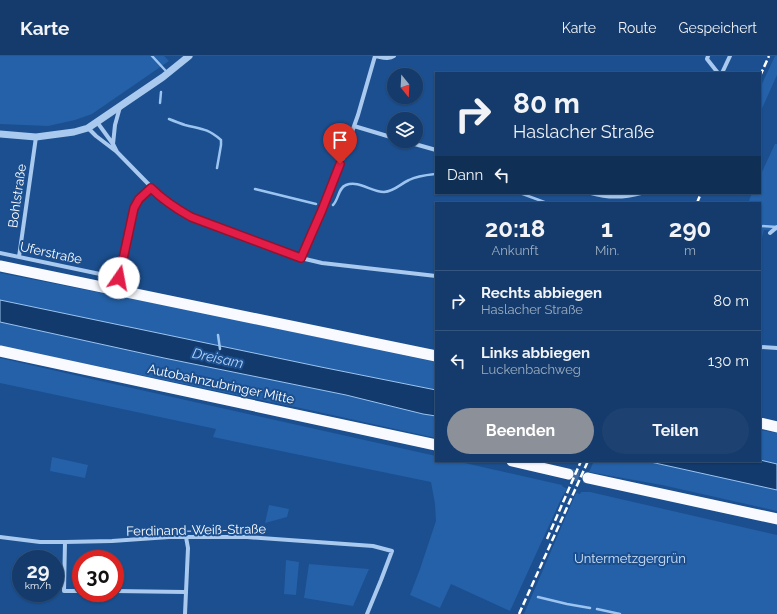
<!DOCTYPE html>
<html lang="de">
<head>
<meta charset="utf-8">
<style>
  :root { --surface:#143b6b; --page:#1d4271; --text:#f1f3f6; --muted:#9dadc1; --line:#33557e; --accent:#8c9099 }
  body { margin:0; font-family:Raleway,sans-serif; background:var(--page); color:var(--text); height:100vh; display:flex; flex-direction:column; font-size:15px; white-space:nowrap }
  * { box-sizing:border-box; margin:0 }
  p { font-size:13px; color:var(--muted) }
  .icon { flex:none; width:22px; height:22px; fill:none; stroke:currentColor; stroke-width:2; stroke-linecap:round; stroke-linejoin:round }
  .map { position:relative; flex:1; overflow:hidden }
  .panel { position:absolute; left:435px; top:146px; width:326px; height:260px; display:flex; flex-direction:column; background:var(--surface); border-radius:0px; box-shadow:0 1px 3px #0004,0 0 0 1px var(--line) }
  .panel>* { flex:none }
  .top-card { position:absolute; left:435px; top:16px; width:326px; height:122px; border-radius:0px; box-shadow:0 1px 3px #0004,0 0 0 1px var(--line); background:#143b6b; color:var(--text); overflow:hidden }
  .needle { width:26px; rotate:162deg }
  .controls { position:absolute; left:387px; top:12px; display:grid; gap:8px }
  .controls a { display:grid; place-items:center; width:36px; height:36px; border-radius:50%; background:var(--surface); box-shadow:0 1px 3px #0004,0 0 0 1px var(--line); font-size:20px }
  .speed { position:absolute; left:12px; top:494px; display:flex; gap:8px; font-size:20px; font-weight:700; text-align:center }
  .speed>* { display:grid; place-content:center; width:52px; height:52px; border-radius:50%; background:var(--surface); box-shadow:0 1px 3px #0004,0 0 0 1px var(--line); line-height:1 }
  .speed small { font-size:10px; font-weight:400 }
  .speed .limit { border:6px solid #d22; background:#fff; color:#111 }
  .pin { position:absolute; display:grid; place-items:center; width:34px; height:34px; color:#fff; margin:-41px -17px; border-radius:50% 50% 50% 0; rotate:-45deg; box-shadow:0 0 4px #0007 }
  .pin .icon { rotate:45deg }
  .me { position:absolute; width:44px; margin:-22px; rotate:12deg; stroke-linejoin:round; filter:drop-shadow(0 0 3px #0008) }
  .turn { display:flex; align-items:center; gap:14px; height:84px; padding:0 12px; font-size:18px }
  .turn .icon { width:52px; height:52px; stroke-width:2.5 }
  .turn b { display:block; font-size:28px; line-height:34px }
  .then { display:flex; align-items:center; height:38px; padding:0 12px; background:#0003; gap:8px; font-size:15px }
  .eta { display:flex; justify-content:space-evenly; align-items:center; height:68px; text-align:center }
  .eta b { font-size:24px; font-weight:700; line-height:28px }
  .action { display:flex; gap:8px; margin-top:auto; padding:8px 12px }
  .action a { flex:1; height:46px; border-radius:24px; background:var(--accent); color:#fff; font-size:16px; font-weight:700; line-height:46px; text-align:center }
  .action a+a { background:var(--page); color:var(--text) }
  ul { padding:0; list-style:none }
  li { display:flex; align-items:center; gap:12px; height:60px; padding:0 12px; border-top:1px solid var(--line) }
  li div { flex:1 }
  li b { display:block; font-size:15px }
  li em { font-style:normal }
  header { display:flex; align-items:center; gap:24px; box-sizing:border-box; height:56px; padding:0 20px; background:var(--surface); border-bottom:1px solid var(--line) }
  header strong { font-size:19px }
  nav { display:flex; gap:22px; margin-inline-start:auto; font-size:14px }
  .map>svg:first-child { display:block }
  .green { fill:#2461a8 }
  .water { fill:#123a6d; stroke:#9cc4f0 }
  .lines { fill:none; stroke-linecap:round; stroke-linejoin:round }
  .stream { stroke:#9cc4f0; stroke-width:2.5 }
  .trunk-tunnel { stroke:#3d69a0; stroke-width:11; stroke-dasharray:11 5.5; stroke-linecap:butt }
  .minor { stroke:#a9c9ee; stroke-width:4 }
  .tertiary { stroke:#a9c9ee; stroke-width:7 }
  .trunk { stroke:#f8faff; stroke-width:11 }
  .rail { stroke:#fff; stroke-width:2.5; stroke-dasharray:7 3; stroke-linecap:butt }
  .route-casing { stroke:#92132f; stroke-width:10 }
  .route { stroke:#e11d48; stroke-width:7 }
  .labels { text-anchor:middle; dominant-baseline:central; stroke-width:4; stroke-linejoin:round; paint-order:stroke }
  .street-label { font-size:13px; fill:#fff; stroke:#1b4f8f }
  .park-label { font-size:13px; fill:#cfe3fa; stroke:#1b4f8f }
  .water-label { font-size:14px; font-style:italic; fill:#b5d3f5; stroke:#1b4f8f }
</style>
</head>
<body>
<header>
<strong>Karte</strong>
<nav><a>Karte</a><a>Route</a><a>Gespeichert</a></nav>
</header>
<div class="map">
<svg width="777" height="558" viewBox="0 0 777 558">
  <rect width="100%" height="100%" fill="#1b4f8f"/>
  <!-- green -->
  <path class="green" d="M0 0H164L169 5 92 58 75 64 48 70 0 68Z
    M775 0H777V19L760 57V32Z
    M775 88H777V175L764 174 760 189V147H748L752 137H760V120Z
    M0 217 199 256 436 306V334L321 311 0 244Z
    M0 266 164 302 346 339 423 358 436 360V382L305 353 0 290Z
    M0 302 96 324 436 400V405H456L562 429V430L567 433 562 441 510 555 451 528 440 552 410 539 420 513 436 465 435 448 431 426 213 381 216 373 0 327Z
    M760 374 777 377V408L760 404Z
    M52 401 88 409 85 422 50 415Z
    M594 405H646L777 434V455L662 429 589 416Z
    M581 436H590L777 479V558H524L576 437 580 438Z
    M269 449 289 453 287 461 265 467Z
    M286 504 299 506 296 539 284 538Z
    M309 508 369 513 353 550 304 542Z"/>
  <!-- water -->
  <path class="water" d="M0 244 321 311 436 334V360L423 358 346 339 164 302 0 266Z
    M760 404 777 408V434L646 405H760Z"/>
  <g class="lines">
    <!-- stream -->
    <path class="stream" d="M152 0 165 14
      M160 47 161 36
      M169 63C174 65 179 67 185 69 201 73 207 72 221 84V89L217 112
      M255 133 316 148
      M520 137 547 147
      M333 149C339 143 338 132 346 129 359 124 371 136 384 136 395 135 400 128 409 124 417 120 427 119 436 118
      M760 170 777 171
      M218 279 220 293
      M538 541 567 548 590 552
      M597 553 620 558"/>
    <!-- trunk-tunnel -->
    <path class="trunk-tunnel" d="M568 418 588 422"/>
    <!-- minor -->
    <path class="minor" d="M375 0C381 1 389 4 394 0
      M708 0 707 3 718 17
      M722 17 730 0
      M97 66 113 88 117 96
      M354 70 394 82
      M88 72 96 80 117 96 163 143 177 153 191 161 301 202 322 207 436 220
      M404 85 436 94
      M113 88 115 69 120 51
      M591 137C608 142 623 142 641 137
      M770 177 777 171
      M0 197 119 222 134 152 139 143 151 132
      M19 201 36 81
      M301 202 336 121 358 59 375 0
      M760 291 777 292
      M0 481 40 486H65L112 485 169 481H247L373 490 392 495 381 524 367 558
      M65 486 64 535H81
      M115 535 185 536
      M185 558 188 492 186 481"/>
    <!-- tertiary -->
    <path class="tertiary" d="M0 78 36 81 74 76 88 72 163 21 189 0"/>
    <!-- trunk -->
    <path class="trunk" d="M0 210 436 300
      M0 295 436 389
      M760 367 777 371
      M512 405 568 418
      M588 422 777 463"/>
    <!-- rail -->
    <path class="rail" d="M760 20 769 0
      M697 147 701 137
      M547 483 581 405
      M519 558 588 405"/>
  </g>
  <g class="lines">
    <defs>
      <path id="route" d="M119 222 134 152 139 143 151 132C163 144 175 152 191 161L301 202 322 154 340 108"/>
    </defs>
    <!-- route casing -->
    <use href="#route" class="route-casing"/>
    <!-- route -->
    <use href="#route" class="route"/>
  </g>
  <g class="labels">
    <!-- street labels -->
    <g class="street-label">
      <text transform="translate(17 140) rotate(-82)">Bohlstraße</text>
      <text transform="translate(51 197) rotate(12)">Uferstraße</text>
      <text transform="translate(221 328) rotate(12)">Autobahnzubringer Mitte</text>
      <text transform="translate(196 474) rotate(-1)">Ferdinand-Weiß-Straße</text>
    </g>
    <!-- park labels -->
    <g class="park-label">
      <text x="630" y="502">Untermetzgergrün</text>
    </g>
    <!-- water labels -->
    <g class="water-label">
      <text transform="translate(218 302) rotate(12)">Dreisam</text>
    </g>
  </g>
</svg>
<div class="controls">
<a><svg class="needle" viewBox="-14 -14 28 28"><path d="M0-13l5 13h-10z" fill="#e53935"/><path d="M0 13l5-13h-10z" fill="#9dadc1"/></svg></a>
<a><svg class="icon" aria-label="layers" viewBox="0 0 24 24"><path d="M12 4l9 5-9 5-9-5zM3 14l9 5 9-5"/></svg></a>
</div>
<div class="speed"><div>29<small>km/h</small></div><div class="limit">30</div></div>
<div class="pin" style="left:340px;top:108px;background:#d93025"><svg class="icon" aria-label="arrive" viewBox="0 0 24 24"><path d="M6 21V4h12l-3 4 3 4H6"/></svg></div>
<svg class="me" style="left:119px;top:222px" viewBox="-20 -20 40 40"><circle r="19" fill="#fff"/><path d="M0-13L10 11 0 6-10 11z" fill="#e11d48"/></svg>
<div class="top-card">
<div class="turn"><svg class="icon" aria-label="right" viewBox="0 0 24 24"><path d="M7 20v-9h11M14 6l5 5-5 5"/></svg><div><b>80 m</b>Haslacher Straße</div></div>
<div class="then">Dann<svg class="icon" aria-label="left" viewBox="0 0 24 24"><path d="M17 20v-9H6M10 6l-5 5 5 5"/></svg></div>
</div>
<section class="panel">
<div class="eta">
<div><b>20:18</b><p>Ankunft</p></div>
<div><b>1</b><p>Min.</p></div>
<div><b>290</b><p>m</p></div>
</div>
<ul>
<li><svg class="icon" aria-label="right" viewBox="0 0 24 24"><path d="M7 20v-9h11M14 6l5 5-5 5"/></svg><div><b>Rechts abbiegen</b><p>Haslacher Straße</p></div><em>80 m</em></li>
<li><svg class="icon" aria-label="left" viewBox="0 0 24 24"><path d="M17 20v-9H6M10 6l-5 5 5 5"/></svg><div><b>Links abbiegen</b><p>Luckenbachweg</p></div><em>130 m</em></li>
</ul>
<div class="action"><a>Beenden</a><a>Teilen</a></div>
</section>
</div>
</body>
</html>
